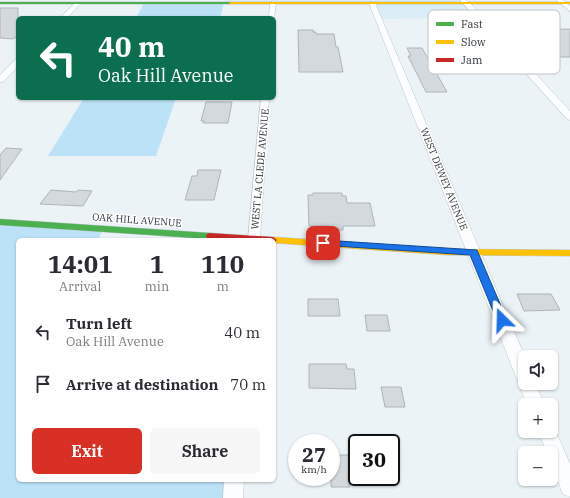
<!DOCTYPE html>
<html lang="en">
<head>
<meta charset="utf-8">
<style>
  :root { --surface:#fff; --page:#f7f7f7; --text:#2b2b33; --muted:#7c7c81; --accent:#d93025 }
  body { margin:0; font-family:"IBM Plex Serif",serif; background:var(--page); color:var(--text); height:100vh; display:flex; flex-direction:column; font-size:15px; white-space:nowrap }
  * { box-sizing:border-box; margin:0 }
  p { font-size:13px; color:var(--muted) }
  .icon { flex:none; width:22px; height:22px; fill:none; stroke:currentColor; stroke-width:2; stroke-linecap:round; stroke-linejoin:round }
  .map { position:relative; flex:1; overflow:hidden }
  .sheet { position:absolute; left:16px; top:238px; width:260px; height:244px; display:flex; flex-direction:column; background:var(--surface); border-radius:6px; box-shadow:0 1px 3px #0004 }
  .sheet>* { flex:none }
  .hud { position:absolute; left:16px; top:16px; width:260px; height:84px; border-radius:6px; box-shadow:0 1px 3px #0004; background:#0b6e4f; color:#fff; overflow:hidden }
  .buttons { position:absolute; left:518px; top:350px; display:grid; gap:8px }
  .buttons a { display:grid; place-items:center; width:40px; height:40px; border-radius:6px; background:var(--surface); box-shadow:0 1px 3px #0004; font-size:20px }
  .speed { position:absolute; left:288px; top:434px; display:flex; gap:8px; font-size:20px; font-weight:700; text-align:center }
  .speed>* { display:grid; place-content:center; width:52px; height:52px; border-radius:50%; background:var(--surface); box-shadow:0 1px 3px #0004; line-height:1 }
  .speed small { font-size:10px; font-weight:400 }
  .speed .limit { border:2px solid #111; border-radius:6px; background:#fff; color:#111 }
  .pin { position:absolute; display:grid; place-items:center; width:34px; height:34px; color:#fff; margin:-17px; border-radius:8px; box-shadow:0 2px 6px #0006 }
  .me { position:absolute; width:44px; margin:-22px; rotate:338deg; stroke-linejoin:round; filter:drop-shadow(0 0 3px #0008) }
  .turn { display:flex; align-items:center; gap:14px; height:84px; padding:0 16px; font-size:18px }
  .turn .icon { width:52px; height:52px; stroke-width:2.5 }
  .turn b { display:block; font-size:28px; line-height:34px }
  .eta { display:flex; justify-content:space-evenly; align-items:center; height:68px; text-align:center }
  .eta b { font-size:24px; font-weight:800; line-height:28px }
  .action { display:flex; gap:8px; margin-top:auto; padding:8px 16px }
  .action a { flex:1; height:46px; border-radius:6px; background:var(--accent); color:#fff; font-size:16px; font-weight:800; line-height:46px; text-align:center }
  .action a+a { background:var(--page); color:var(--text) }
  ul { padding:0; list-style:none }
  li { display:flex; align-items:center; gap:12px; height:52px; padding:0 16px }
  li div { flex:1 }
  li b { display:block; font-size:15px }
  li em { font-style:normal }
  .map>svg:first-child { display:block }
  .built { fill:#daedf7 }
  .green { fill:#bce2f8 }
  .building { fill:#d3d9dd; stroke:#aeb4b8 }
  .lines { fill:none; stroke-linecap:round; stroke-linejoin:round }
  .street-casing { stroke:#bec6ca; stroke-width:1 }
  .fast-casing { stroke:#bec6ca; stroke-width:1 }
  .slow-casing { stroke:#bec6ca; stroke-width:1 }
  .jam-casing { stroke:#bec6ca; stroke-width:1 }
  .street { fill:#fcfdfe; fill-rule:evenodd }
  .fast { fill:#4caf50; fill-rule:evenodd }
  .slow { fill:#ffc107; fill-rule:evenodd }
  .jam { fill:#c62828; fill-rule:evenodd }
  .route { fill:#1a73e8; stroke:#114b97 }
  .labels { text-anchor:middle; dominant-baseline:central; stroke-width:3; stroke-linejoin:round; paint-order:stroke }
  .street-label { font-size:10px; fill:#2e363a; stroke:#fff }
  .key { fill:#fff; stroke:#c0c3c4; stroke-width:1 }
  .key-label { font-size:11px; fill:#2e363a }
</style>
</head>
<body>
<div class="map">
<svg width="570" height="498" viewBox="0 0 570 498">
  <rect width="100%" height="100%" fill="#ebf3f7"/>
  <!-- built -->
  <path class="built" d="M225 0H463L481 18 378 19 372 3H224Z"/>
  <!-- green -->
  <path class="green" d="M144 3H224L220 18H136Z
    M84 98H176L156 156H48Z
    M0 222 103 229 98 240H18V480H234L233 498H0Z"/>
  <!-- building -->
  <path class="building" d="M0 8H18V36L13 39 0 38Z
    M570 29V57H554L525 30Z
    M298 30H313V32H316V34H334L336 47H338L343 72H299Z
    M407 48H422L447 92H426L408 56H411Z
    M206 102H232L228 123H203L204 121H201Z
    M6 148 22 149 0 180V155Z
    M198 170H221L214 200H185L192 176H197Z
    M51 190 76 192 78 190 92 191 83 206 40 204Z
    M313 193H342V196H346L347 203H370L375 226H343V230H329V226H309L308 195H313Z
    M517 294H551L560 310 524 311Z
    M308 299H338L340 316H308Z
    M365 315H387L390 331H367Z
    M309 364H346L347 369H354L356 389 309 388Z
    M381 387H401L405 407H385Z
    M331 455H357V476H348L350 487H331Z"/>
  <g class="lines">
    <defs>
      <path id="street" d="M460 0H466L475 8 570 111V120L567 119Z
        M556 0H563L570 6V11Z
        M273 1 276 3 274 19V18H269L270 3Z
        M76 2 81 3 67 18H60Z
        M370 2 375 3 525 357V383H535L545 405H527L369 3Z
        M15 60H18V66L3 82H0V75Z
        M261 98H269L260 240H248Z
        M551 424 553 425 570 464V497L563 494 551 464V453H547L538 431H551Z
        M224 480H244L243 498H223Z"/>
      <path id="fast" d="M0 2H230L232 3 230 4H0Z
        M0 219 210 233 214 236 210 239 0 225Z"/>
      <path id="slow" d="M230 2H570V4H229Z
        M274 237 447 249 570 250V256L447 255 274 243V240H270Z"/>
      <path id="jam" d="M210 233 273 237 277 240 274 243V240H226L207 238 206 236 207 234Z"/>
    </defs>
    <!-- street casing -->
    <use href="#street" class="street-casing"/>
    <!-- fast casing -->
    <use href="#fast" class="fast-casing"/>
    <!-- slow casing -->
    <use href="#slow" class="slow-casing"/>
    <!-- jam casing -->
    <use href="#jam" class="jam-casing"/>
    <!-- street -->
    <use href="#street" class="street"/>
    <!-- fast -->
    <use href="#fast" class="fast"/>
    <!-- slow -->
    <use href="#slow" class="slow"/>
    <!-- jam -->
    <use href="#jam" class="jam"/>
  </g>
  <!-- route -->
  <path class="route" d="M323 240 477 250 507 320 505 323 502 325 498 323 470 255 320 245 318 243Z"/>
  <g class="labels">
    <!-- street labels -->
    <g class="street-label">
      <text transform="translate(260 169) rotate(-85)">WEST LA CLEDE AVENUE</text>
      <text transform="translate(444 179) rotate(68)">WEST DEWEY AVENUE</text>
      <text transform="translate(137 220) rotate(4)">OAK HILL AVENUE</text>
    </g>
  </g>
  <!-- legend -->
  <rect x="428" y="10" width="132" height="64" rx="6" class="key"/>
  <rect x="436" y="22" width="18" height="4" fill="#4caf50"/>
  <rect x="436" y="40" width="18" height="4" fill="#ffc107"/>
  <rect x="436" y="58" width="18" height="4" fill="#c62828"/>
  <g class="key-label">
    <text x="461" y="28">Fast</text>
    <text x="461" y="46">Slow</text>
    <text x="461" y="64">Jam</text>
  </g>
</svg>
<div class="buttons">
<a><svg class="icon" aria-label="sound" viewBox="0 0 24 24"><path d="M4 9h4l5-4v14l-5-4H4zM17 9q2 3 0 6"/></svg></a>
<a>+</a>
<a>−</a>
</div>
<div class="speed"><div>27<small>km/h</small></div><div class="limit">30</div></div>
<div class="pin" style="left:323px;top:243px;background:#d93025"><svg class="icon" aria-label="arrive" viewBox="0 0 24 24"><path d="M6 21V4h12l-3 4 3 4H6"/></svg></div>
<svg class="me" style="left:502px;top:320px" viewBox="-20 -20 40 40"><path d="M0-17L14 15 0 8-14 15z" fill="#1a73e8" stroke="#fff" stroke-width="4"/></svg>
<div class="hud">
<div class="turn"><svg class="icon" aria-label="left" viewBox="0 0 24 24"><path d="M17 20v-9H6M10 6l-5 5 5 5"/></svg><div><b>40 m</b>Oak Hill Avenue</div></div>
</div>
<section class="sheet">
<div class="eta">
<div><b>14:01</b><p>Arrival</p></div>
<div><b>1</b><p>min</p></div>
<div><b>110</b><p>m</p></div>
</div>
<ul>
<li><svg class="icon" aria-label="left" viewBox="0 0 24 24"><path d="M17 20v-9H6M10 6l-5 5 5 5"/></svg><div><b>Turn left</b><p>Oak Hill Avenue</p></div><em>40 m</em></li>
<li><svg class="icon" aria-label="arrive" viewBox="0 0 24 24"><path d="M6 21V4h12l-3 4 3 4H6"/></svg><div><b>Arrive at destination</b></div><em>70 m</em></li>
</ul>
<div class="action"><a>Exit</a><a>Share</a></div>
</section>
</div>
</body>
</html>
